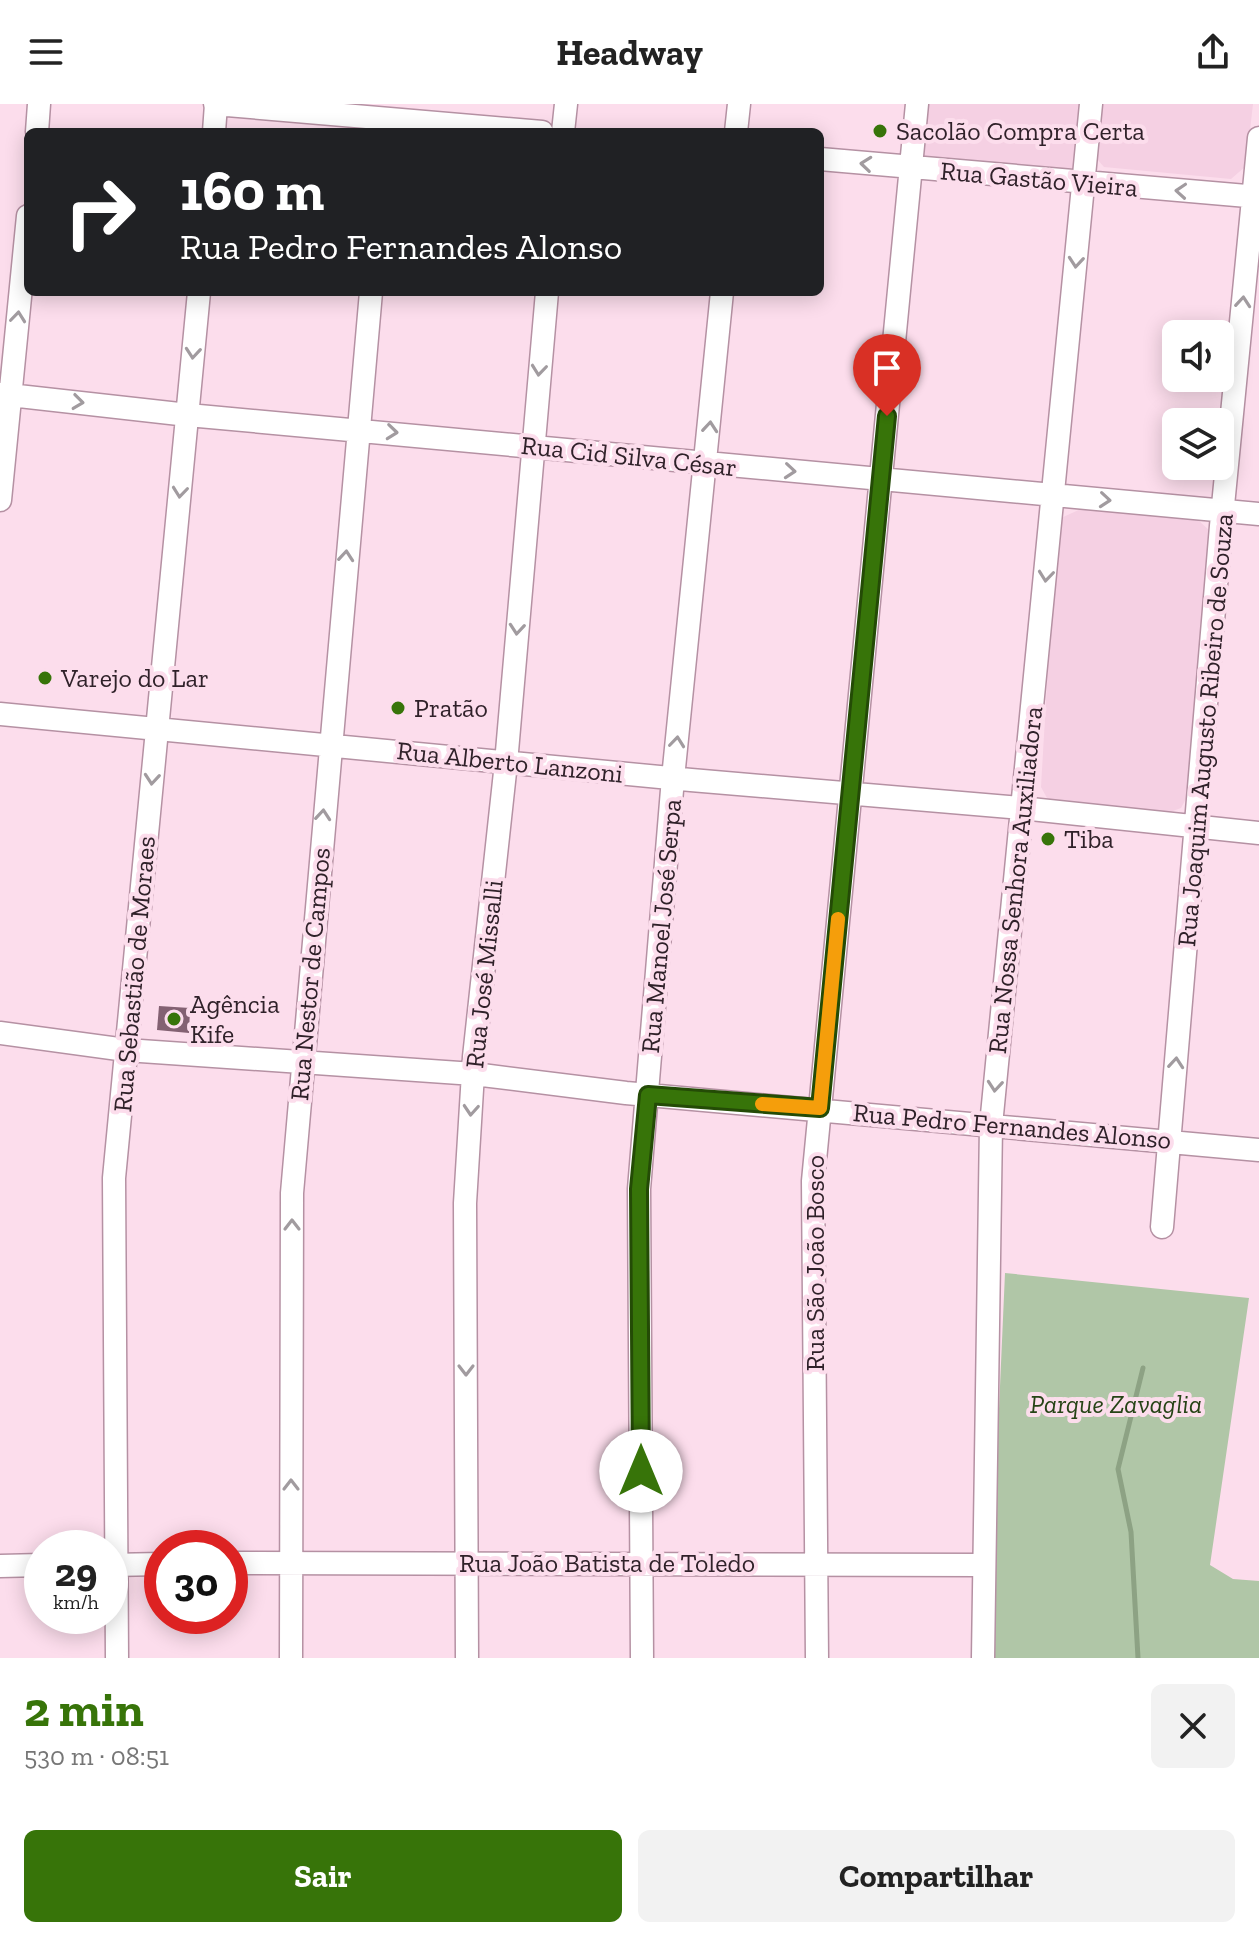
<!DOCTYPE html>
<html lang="pt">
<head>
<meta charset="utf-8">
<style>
  :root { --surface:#fff; --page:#f2f2f2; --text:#222; --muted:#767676; --accent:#377409 }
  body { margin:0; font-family:"Zilla Slab",serif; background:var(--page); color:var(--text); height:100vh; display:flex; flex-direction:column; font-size:30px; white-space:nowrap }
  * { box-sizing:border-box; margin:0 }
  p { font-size:26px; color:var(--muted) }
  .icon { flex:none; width:44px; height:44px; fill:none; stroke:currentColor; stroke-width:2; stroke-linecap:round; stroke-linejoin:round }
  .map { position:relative; height:1554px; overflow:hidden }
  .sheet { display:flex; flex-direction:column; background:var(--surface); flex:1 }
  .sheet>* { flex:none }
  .top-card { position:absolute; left:24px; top:24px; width:800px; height:168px; border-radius:12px; box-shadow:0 4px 20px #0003; background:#202124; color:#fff; overflow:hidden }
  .tools { position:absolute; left:1162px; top:216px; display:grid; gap:16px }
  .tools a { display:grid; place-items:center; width:72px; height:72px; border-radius:12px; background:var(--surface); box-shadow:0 4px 20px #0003; font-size:40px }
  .speed { position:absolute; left:24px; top:1426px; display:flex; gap:16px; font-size:40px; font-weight:700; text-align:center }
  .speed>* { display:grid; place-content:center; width:104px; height:104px; border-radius:50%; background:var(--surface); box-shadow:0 4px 20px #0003; line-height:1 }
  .speed small { font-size:20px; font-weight:400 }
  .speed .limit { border:12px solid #d22; background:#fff; color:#111 }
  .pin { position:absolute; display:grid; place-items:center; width:68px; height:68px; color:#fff; margin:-82px -34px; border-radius:50% 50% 50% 0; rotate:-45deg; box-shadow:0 0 8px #0007 }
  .pin .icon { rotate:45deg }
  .me { position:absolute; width:88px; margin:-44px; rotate:0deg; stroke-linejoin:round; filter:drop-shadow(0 0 6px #0008) }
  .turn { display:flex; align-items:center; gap:28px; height:168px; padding:0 24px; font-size:36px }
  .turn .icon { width:104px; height:104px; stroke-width:2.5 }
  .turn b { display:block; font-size:56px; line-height:68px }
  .round { display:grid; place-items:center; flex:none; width:84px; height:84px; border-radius:12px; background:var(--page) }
  .head { display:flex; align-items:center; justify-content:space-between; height:136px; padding:0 24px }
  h1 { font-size:48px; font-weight:800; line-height:60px; color:var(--accent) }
  .primary-button { display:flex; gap:16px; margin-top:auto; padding:16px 24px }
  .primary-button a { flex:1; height:92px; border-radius:12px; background:var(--accent); color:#fff; font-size:32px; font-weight:800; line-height:92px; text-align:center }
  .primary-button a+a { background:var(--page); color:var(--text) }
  header { display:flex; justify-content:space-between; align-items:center; height:104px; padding:0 24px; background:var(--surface); font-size:36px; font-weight:800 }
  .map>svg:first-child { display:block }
  .built { fill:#f5d0e3 }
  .green { fill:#b0c6a7 }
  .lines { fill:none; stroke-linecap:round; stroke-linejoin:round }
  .stream { stroke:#8da284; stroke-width:5 }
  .building { fill:#836172 }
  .minor-casing { stroke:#b591a3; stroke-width:25 }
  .minor { stroke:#fff; stroke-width:22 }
  .oneway { stroke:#a19b9f }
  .route-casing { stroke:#244b06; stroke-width:20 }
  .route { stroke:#377409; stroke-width:14 }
  .slow { stroke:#f59e0b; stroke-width:14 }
  .poi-dot { fill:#377409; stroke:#fcddec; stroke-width:3 }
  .labels { text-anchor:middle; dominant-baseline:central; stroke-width:8; stroke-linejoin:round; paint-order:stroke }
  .poi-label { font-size:26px; fill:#2f2129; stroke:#fcddec; text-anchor:start }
  .street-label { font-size:26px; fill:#2f2129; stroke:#fcddec }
  .park-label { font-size:26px; font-style:italic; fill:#264316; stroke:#fcddec }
</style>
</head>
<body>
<header><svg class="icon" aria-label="menu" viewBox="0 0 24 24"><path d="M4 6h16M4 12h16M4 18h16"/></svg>Headway<svg class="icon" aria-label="share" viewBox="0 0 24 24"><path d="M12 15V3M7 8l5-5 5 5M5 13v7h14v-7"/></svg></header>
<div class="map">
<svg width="1259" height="1554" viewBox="0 0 1259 1554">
  <rect width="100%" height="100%" fill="#fcddec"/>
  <!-- built -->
  <path class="built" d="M923 0H1084L1076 61 1065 69 924 53 919 47Z
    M1098 0H1253L1246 62 1231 75 1104 63 1096 54Z
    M1083 404 1197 415 1211 428 1188 691 1181 704 1170 708 1057 699 1047 694 1041 683 1056 424 1061 414Z"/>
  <!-- green -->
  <path class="green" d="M1005 1169 1249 1194 1210 1461 1233 1475 1259 1477V1554H988Z"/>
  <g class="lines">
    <!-- stream -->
    <path class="stream" d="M1138 1554 1131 1428 1118 1365 1143 1264"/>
  </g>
  <!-- building -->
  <path class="building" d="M159 902 190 904 189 929 157 926Z"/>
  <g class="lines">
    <defs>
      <path id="minor" d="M215 0 542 28
        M37 28 39 0
        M214 28 216 0
        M563 28 566 0
        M736 28 739 0
        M820 55 1259 93
        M0 290 188 311 1259 410
        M0 396 28 112
        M0 610 691 676 1021 704 1259 729
        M0 929 126 946 474 970 626 989 1259 1046
        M1162 1123 1221 422 1259 34
        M230 1459 984 1461
        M110 1461 162 1460
        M0 1462 42 1461
        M117 1554 114 1074 199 188
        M291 1554 292 1089 371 188
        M467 1554 465 1099 474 953 506 659 547 188
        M642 1554 639 1085 673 674 722 188
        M817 1554 813 1077 917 0
        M983 1554 991 1021 1091 0"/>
    </defs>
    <!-- minor casing -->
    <use href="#minor" class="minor-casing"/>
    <!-- minor -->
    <use href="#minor" class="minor"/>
  </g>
  <!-- one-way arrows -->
  <defs><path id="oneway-chevron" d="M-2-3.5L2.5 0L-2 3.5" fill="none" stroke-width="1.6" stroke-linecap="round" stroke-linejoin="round" transform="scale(2)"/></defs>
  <g class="oneway">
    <use href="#oneway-chevron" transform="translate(866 60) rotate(-174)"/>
    <use href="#oneway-chevron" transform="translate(1181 87) rotate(-176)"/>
    <use href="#oneway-chevron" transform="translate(1076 158) rotate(95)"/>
    <use href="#oneway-chevron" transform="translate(1243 198) rotate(-85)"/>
    <use href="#oneway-chevron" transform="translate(18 213) rotate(-84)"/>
    <use href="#oneway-chevron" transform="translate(193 249) rotate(95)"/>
    <use href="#oneway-chevron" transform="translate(539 266) rotate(96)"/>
    <use href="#oneway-chevron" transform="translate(78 298) rotate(7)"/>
    <use href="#oneway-chevron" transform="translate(710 323) rotate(-85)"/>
    <use href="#oneway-chevron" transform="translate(392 328) rotate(6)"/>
    <use href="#oneway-chevron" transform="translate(790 367) rotate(5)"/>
    <use href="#oneway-chevron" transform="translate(180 388) rotate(96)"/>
    <use href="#oneway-chevron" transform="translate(1105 396) rotate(5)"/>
    <use href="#oneway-chevron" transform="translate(346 452) rotate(-85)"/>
    <use href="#oneway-chevron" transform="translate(1046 472) rotate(96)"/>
    <use href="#oneway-chevron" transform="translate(517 525) rotate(95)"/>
    <use href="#oneway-chevron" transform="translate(677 638) rotate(-84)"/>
    <use href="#oneway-chevron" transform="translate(152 675) rotate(95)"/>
    <use href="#oneway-chevron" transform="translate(323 711) rotate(-85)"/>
    <use href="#oneway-chevron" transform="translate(1176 959) rotate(-85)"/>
    <use href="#oneway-chevron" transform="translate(995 982) rotate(95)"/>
    <use href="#oneway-chevron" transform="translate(471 1006) rotate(94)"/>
    <use href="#oneway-chevron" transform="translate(292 1121) rotate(-90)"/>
    <use href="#oneway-chevron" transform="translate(466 1266) rotate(90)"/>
    <use href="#oneway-chevron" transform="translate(291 1381) rotate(-90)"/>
  </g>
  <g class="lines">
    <defs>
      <path id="route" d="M641 1367 639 1085 648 991 820 1004 887 312"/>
    </defs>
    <!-- route casing -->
    <use href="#route" class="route-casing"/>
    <!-- route -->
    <use href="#route" class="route"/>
    <!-- slow -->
    <path class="slow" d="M762 1000 820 1004 838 815"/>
  </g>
  <!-- markers -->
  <g class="poi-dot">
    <circle cx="880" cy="27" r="8"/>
    <circle cx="45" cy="574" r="8"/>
    <circle cx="398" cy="604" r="8"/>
    <circle cx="1048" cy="735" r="8"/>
    <circle cx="174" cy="915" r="8"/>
  </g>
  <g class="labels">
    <!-- poi labels -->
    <g class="poi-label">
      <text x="896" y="27">Sacolão Compra Certa</text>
      <text x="61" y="574">Varejo do Lar</text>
      <text x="414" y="604">Pratão</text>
      <text x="1064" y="735">Tiba</text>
      <text x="190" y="900">Agência<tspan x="190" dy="30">Kife</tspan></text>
    </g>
    <!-- street labels -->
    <g class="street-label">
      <text transform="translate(1039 75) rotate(5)">Rua Gastão Vieira</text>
      <text transform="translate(629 352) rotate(6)">Rua Cid Silva César</text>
      <text transform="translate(1205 626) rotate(-85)">Rua Joaquim Augusto Ribeiro de Souza</text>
      <text transform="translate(510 658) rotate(6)">Rua Alberto Lanzoni</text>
      <text transform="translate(1015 776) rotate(-84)">Rua Nossa Senhora Auxiliadora</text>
      <text transform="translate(661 822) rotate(-85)">Rua Manoel José Serpa</text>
      <text transform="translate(134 870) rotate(-85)">Rua Sebastião de Moraes</text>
      <text transform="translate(310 870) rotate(-85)">Rua Nestor de Campos</text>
      <text transform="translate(484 870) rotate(-84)">Rua José Missalli</text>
      <text transform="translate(1012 1022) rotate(5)">Rua Pedro Fernandes Alonso</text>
      <text transform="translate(815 1159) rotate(-90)">Rua São João Bosco</text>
      <text x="607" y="1459">Rua João Batista de Toledo</text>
    </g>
    <!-- park labels -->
    <g class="park-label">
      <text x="1116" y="1300">Parque Zavaglia</text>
    </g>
  </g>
</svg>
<div class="tools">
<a><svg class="icon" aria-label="sound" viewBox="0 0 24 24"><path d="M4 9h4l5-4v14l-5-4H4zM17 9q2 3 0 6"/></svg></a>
<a><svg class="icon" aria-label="layers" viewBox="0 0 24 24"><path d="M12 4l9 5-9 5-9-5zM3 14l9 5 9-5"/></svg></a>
</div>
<div class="speed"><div>29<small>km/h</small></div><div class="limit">30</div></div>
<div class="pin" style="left:887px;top:312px;background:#d93025"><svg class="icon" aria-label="arrive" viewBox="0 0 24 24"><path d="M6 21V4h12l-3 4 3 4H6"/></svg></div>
<svg class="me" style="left:641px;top:1367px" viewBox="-20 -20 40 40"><circle r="19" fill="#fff"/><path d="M0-13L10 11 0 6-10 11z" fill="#377409"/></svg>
<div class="top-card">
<div class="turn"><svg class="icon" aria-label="right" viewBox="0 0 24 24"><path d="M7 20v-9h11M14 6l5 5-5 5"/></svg><div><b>160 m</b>Rua Pedro Fernandes Alonso</div></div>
</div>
</div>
<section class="sheet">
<div class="head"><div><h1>2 min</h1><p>530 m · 08:51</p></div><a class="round"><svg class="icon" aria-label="close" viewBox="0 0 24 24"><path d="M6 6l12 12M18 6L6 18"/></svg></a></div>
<div class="primary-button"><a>Sair</a><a>Compartilhar</a></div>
</section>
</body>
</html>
